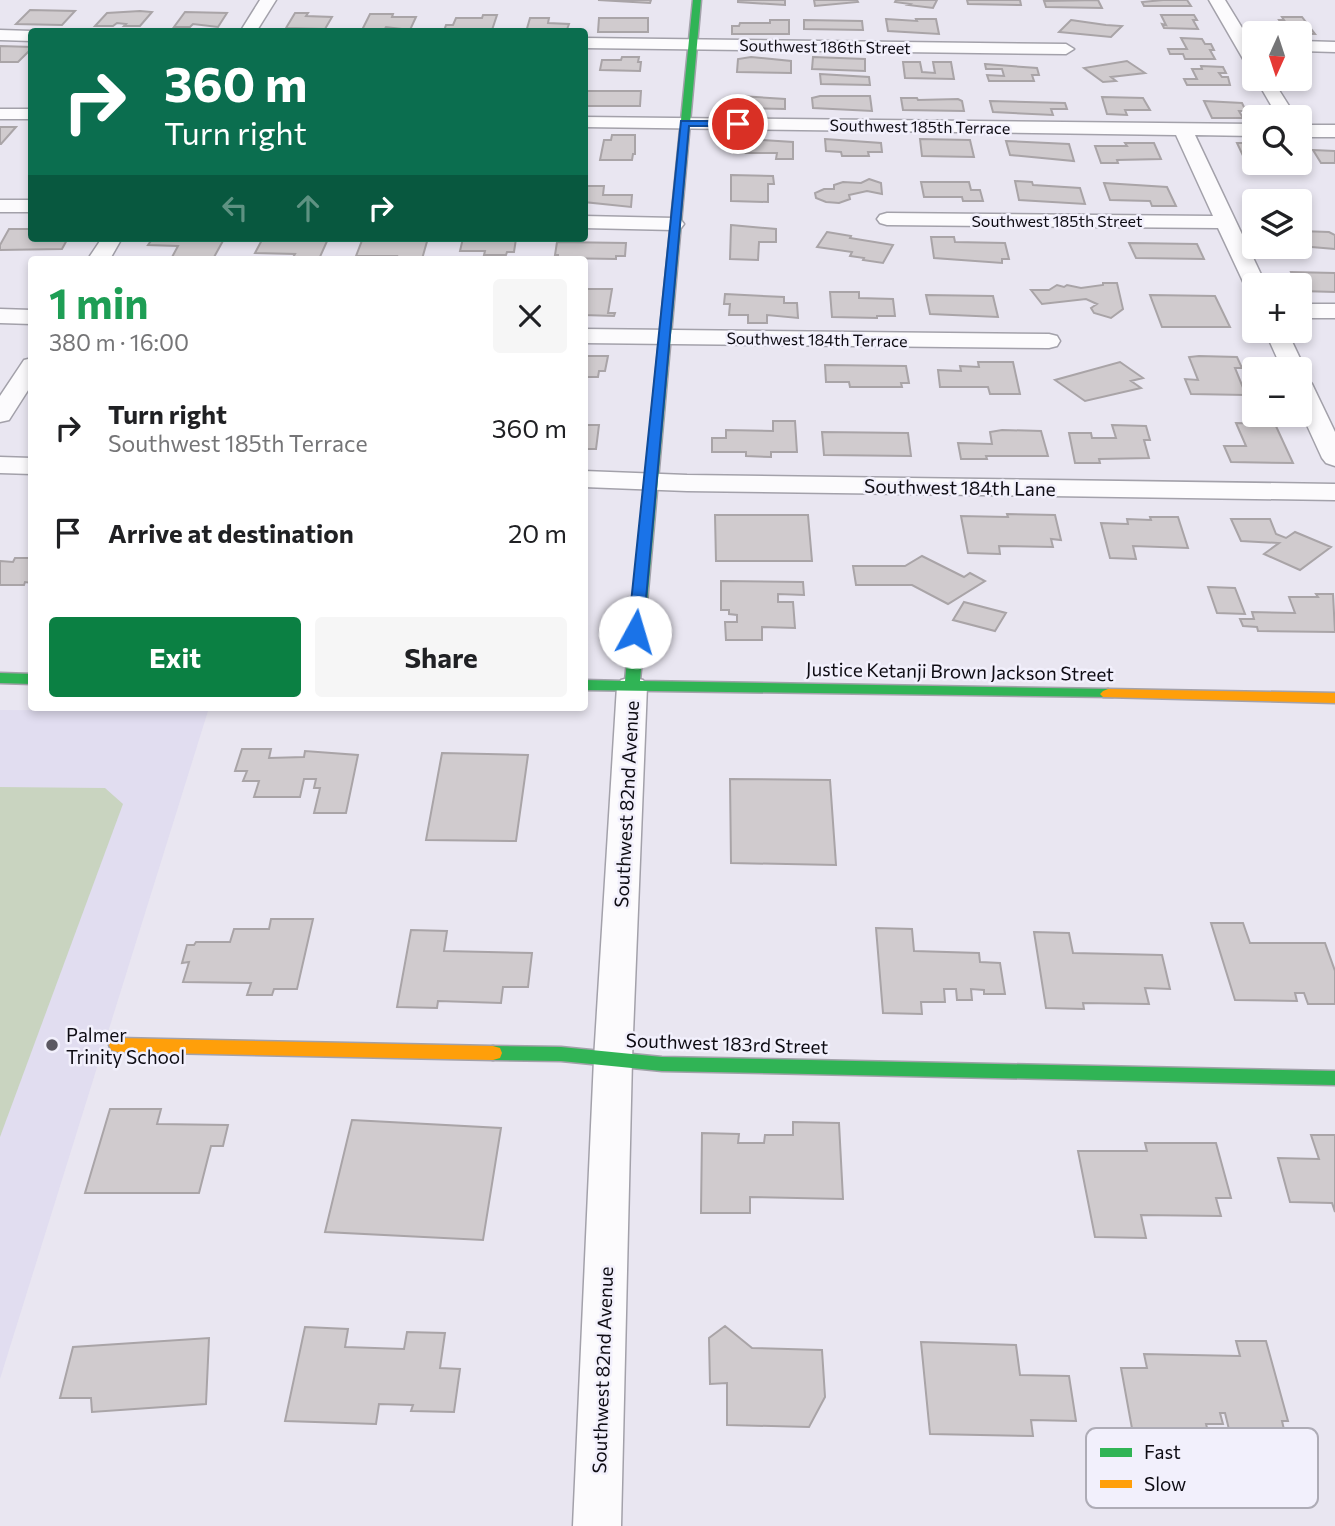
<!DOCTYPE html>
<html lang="en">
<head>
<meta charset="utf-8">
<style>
  :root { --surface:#fff; --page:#f6f6f6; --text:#202124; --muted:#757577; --accent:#0b8043 }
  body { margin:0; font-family:Commissioner,sans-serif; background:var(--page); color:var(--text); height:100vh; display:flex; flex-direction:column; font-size:26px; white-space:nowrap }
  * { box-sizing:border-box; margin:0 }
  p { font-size:23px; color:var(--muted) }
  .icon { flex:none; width:38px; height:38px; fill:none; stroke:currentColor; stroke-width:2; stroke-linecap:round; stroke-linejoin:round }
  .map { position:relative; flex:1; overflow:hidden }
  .side { position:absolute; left:28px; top:256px; width:560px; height:455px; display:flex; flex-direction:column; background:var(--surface); border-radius:7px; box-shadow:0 4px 10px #0003 }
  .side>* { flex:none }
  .guide { position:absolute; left:28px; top:28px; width:560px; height:214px; border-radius:7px; box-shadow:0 4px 10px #0003; background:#0b6e4f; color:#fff; overflow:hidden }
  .needle { width:46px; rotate:183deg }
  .controls { position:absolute; left:1242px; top:21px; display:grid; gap:14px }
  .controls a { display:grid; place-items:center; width:70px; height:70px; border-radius:7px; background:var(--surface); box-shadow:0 4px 10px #0003; font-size:35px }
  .pin { position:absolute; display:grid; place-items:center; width:60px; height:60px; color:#fff; margin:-30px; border:4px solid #fff; border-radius:50%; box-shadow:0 2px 7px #0007 }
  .me { position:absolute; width:77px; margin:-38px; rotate:6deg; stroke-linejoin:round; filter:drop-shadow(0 0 5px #0008) }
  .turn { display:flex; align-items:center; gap:24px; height:147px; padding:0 21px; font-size:32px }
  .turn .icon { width:91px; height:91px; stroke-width:2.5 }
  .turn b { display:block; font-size:49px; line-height:60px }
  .lanes { display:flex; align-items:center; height:66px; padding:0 21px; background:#0003; justify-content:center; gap:35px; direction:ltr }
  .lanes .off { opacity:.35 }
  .round { display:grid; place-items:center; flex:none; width:74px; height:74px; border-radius:7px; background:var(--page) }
  .headline { display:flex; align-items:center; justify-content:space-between; height:119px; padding:0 21px }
  h1 { font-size:42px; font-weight:700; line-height:52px; color:#1e9e55 }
  .button { display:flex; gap:14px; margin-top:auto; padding:14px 21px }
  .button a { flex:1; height:80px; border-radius:7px; background:var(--accent); color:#fff; font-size:28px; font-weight:700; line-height:80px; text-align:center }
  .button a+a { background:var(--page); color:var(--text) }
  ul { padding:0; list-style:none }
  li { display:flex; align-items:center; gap:21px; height:105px; padding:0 21px }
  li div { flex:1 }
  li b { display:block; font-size:26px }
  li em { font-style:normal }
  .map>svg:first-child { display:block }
  .built { fill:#e1ddf0 }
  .green { fill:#c9d4c0 }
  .building { fill:#d0cbce; stroke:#a9a4a7; stroke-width:2 }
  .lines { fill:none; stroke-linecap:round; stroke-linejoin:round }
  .street-casing { stroke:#a3a1aa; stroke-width:3 }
  .fast-casing { stroke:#a3a1aa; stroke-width:3 }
  .slow-casing { stroke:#a3a1aa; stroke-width:3 }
  .street { fill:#fcfbfd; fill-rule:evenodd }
  .fast { fill:#30b455; fill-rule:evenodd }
  .slow { fill:#ff9f0a; fill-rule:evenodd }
  .route { fill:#1a73e8; stroke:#114b97; stroke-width:2 }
  .poi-dot { fill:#5b5861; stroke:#f2f0fc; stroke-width:2.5 }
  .labels { text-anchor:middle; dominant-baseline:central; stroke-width:5; stroke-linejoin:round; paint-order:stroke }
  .far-street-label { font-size:16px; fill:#0e0c13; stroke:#f2f0fc }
  .street-label { font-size:19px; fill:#0e0c13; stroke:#f2f0fc }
  .poi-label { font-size:19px; fill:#0e0c13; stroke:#f2f0fc; text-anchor:start }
  .key { fill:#f2f0fc; stroke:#aeacb6; stroke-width:2 }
  .key-label { font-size:19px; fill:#0e0c13 }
</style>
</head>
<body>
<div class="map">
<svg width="1335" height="1526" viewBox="0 0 1335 1526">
  <rect width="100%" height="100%" fill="#e9e6f1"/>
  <!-- built -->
  <path class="built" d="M0 710 208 711 0 1379Z"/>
  <!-- green -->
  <path class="green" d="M0 787 105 788 123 804 0 1137Z"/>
  <!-- building -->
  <path class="building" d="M598 0H651L650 3Z
    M738 0H785V5L738 2Z
    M814 0H857L858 2 815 6Z
    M896 0H937L933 8 908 5 910 4 895 2Z
    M967 0H1020L1021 5 968 4Z
    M1098 0 1102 8 1046 7 1044 1Z
    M1163 0H1187L1191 6H1144L1142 2Z
    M30 10 75 11 62 25 16 24Z
    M140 11 152 12 140 26H124L126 24 117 23 113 26H95L107 13Z
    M185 12 227 13 218 27 193 24 190 27H174Z
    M295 13H308L306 16 332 17 325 29 286 28Z
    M370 14H393L392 17H416L410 30 386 27 384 30H362Z
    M483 15H497L492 30 444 31 446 25H453L456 18H482Z
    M1161 15H1194L1197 20H1193L1198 29 1164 28 1162 24 1166 25Z
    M1282 17H1302L1315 34 1277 33 1272 26H1283L1279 20H1284Z
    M530 18H549L548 23 569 24 566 32H526Z
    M599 18H648V32H598Z
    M886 19 917 21 916 19H936L939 34 888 31Z
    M770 20H789V34H732V26H739L740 23H770Z
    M804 20 862 21 863 30 804 29Z
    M1071 20 1106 25 1122 26 1111 37 1059 32Z
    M1181 38 1202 39 1205 44H1211L1214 50H1210L1215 59H1185L1183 54H1170L1168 49H1187Z
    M0 46 32 47V48L18 62H0Z
    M622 57H639L638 62H641L640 71 600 70 602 60H621Z
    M751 57 791 61V73L737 72 738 59Z
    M813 57 865 59V71L812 69Z
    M1127 61 1145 73 1111 77 1116 81 1103 82 1084 68Z
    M903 62H920L922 72 935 73 933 62H951L954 79 905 78Z
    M985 64 1037 68 1039 75H1032L1034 81H989L987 75 1004 76 1002 69H986Z
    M1201 66 1223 67 1226 73H1219L1222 77H1228L1230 85H1187L1184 79H1197L1192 69H1202Z
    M820 74 869 77 870 85 821 84Z
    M584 91H641L640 106H584Z
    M740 96 785 99V109L727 108 728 98Z
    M820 96H870L872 111 813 108 812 98Z
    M1102 97 1143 98 1150 110H1125L1127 115 1107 114Z
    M901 98H917L918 100 958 99 962 101 964 111 903 110Z
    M990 101 1065 103 1067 109H1051L1053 115 993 112Z
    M1204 101 1242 103 1246 111H1239L1243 118H1212Z
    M0 127H16L1 144H0Z
    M612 135H635V154H633L632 160H600L604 140H611Z
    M734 138 793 142V159H776L777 153H734Z
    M825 139 881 143 882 152H868L869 156H842L841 152 826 151Z
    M920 139 970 140 974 157 922 156Z
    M1006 141 1069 144 1074 161 1010 155Z
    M1125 143H1154L1161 159 1117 160 1118 163H1101L1095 146H1127Z
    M1237 143H1255V160H1245Z
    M1313 150 1335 151V163H1321Z
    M731 175 773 176 774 184H768V202L731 201Z
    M869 179 881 183 882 194 867 191 849 195 850 199 839 203 826 202 816 198 815 193 824 189H834V185L843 182 861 183Z
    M1015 181 1032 182 1033 185 1080 188 1085 204 1019 200Z
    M921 182H969L971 190H980L983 201H963L962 197H924Z
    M1104 183 1167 187 1176 206H1152L1150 201 1110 200Z
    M584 186H604L603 195H632L631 207 584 202Z
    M731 225 776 229V242H759L758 260 730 259Z
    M9 229H32V238H68L62 249 0 250V245Z
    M1300 231 1329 232 1335 235V249L1300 246Z
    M827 232 851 236 850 238 893 245 883 263 863 260 864 258 850 256 852 252 817 247Z
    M931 237H954L955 242 1005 243 1009 259H1002V263L934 258Z
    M153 238 191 239H224L213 259H171L178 246 148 245Z
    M263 238H283L328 239 319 259H292L295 254 255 253Z
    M363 238H428L422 259H396L397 256H356Z
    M463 238 516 239 514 252H507L506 255H484L485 251H460Z
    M557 242 626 243 625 256H616V259L558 258V255H555Z
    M1129 243 1197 244 1204 259 1136 258Z
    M1291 272 1335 273V292L1301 291 1300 285H1297Z
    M1103 283H1117L1123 309 1111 318 1094 313 1091 308 1097 304 1086 299 1042 304 1031 290H1049L1057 285 1064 287 1067 285 1081 288 1103 285Z
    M584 289H612L608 313H615L614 316 584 315Z
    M830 292H859V298L893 299 895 316H877V318L832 317Z
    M725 294 784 297V303H797L798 318 767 315V323H748V315H729L730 304H724Z
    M926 295 993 296 998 317 930 314Z
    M1150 295 1215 296 1230 327H1162Z
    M584 356H608L605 371H599L598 377H584Z
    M1199 356 1237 357 1242 368H1235L1246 395 1191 394 1185 379 1198 380 1189 357Z
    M978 362H1013L1020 394H990L988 387H940L938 370 961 371 960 366 979 367Z
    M1120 362 1143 378 1131 381 1141 388 1085 401 1055 380Z
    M825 365 906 366 909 383H901L902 387H850L849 382H826Z
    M773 421H795L797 452H771V457L746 456V452H712V438H726V430L773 431Z
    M1236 423 1275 424 1293 463 1231 462 1224 446H1246Z
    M584 425H599L596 449H584Z
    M1112 425 1146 426 1150 440H1144L1149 458 1099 459 1100 463H1075L1069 433H1091L1092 438H1116Z
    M1002 430 1041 431 1048 456H986L987 459H961L958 443 992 444 990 432Z
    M822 432 908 433 911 456 824 455Z
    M1007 514 1055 515 1061 540 1051 539 1053 547 999 546 1000 554 968 553 961 516 1008 517Z
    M715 515H808L812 561H716Z
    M1150 517H1178L1188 548 1133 546 1136 559 1110 558 1101 523 1128 524 1127 519 1151 520Z
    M1231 519H1270L1276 534 1286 538 1295 532 1331 547 1300 570 1264 554 1279 543 1241 541Z
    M922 556 964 577 970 573 985 581 948 604 912 585H856L853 566H905Z
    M15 558H32V583L25 582 24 585H0V561L13 562Z
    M721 581 803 582 804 595 778 594V602H793L795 628 762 627V640H726L725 622H737V615L729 614V610H721Z
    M1208 587 1235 588 1245 614 1217 613Z
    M1316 594H1333L1335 632 1258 631 1257 627 1243 626 1240 619H1254L1252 612 1295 613 1289 597H1318Z
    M964 602 1006 613 995 631 953 620Z
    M242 749H271L269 758 304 757 305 751 358 755 346 813H314L320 788H314L316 779H304L300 797H254L259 781H243L247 771H235Z
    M442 753 528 755 516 841 426 840Z
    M730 779 830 780 836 865 731 863Z
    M271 919H313L297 989H274L272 995H247L251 983 183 982 189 962 182 963 187 945H194L196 942H230L234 929H269Z
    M1211 923H1243L1250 943H1325L1335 971V1004H1308L1304 993H1295L1297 1001 1235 1000Z
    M876 928 912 929 914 951 979 953 980 962 1000 963 1005 994H984V990L971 989 972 1000H957L956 989H944L945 1002H921L922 1014 883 1013Z
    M411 930 447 931 444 951 532 953 528 987H503L501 1003 438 1001 437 1008 397 1007Z
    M1034 932 1069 933 1073 953 1162 955 1170 989 1145 988 1149 1004 1083 1003 1084 1009 1046 1008Z
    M110 1109H161L157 1124 228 1125 223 1146H211L199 1193H85Z
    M352 1120 501 1128 483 1240 325 1232Z
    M793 1122 839 1123 843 1199 750 1197V1213H701L702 1133 739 1134 738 1143H764L765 1135H793Z
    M1311 1135H1335V1212L1332 1203 1290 1202 1278 1158 1319 1159Z
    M1145 1143H1216L1231 1198H1216L1221 1216 1141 1215 1146 1238 1095 1237 1078 1151H1147Z
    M725 1326 752 1348 822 1350 825 1397 809 1427 727 1425V1383L710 1384 709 1338Z
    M305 1327 348 1329 345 1347 404 1349 407 1332 445 1333 440 1368 460 1369 454 1412 411 1411 413 1405 379 1404 376 1424 285 1421Z
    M209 1338 206 1404 92 1412 91 1398H60L73 1347Z
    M1236 1341H1266L1288 1421H1282L1291 1459 1236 1458 1225 1413H1220L1223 1424H1206L1209 1435 1133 1434 1121 1368H1147L1144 1354 1240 1356Z
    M921 1342 1016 1345 1020 1375 1069 1376 1076 1421 1031 1420 1033 1436 930 1434Z"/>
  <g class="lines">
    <defs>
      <path id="street" d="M260 0H276L256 32H240Z
        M1209 0H1225L1255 49V69L1246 64Z
        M0 30 32 31 34 32H32V41L0 40Z
        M584 38 1066 44 1074 49 1066 54 584 48Z
        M1300 41 1335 42V52L1300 51Z
        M1256 79H1272L1296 117H1278Z
        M0 109H32V119H0Z
        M584 117 1255 124V136L1195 135 1266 285H1255V291L1247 290 1218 228 887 225 880 223 877 219 880 215 887 213 1213 216 1176 135 584 127Z
        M1300 125H1335V137H1300Z
        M0 200H32V212H0Z
        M584 216 674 218 681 220 684 224 681 228 674 230 584 228Z
        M102 238H122L110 259H88Z
        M1300 304H1335V318H1300Z
        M0 309 32 310V324L0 323Z
        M584 329 1049 334 1057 336 1060 341 1057 346 1049 348 584 343Z
        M1265 331H1287L1305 369 1301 374 1300 369H1282Z
        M32 358V384L9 420 0 422V396L24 360Z
        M1300 377 1308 379 1312 384 1335 432V466L1326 463 1322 458 1300 410Z
        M0 457 32 458V474L0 473Z
        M584 471 687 475 1335 484V500L687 491 584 487Z
        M632 677 643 680 647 686 632 1059 621 1526H573L594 1059 617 686 621 680Z"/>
      <path id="fast" d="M693 0H701L640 681 1108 689 1113 691 1116 694 1113 697 584 690V680L625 681Z
        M0 673 32 674V684L0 683Z
        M493 1046 561 1047 662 1057 1335 1071V1085L662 1071 561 1061 493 1060 486 1058 484 1053 486 1048Z"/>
      <path id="slow" d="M1108 689 1335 693V703L1103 697 1100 694 1103 691Z
        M118 1038 493 1046 500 1048 502 1053 500 1058 493 1060 118 1052 111 1050 109 1045 111 1040Z"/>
    </defs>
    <!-- street casing -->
    <use href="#street" class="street-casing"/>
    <!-- fast casing -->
    <use href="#fast" class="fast-casing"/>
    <!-- slow casing -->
    <use href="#slow" class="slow-casing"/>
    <!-- street -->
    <use href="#street" class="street"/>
    <!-- fast -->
    <use href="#fast" class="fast"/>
    <!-- slow -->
    <use href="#slow" class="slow"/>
  </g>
  <!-- route -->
  <path class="route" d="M681 121H738L743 124 738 126H689L643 632 635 637 628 632Z"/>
  <!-- markers -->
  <circle class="poi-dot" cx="52" cy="1045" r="7"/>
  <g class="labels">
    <!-- far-street labels -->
    <g class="far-street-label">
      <text transform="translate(825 46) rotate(1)">Southwest 186th Street</text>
      <text transform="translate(920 126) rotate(1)">Southwest 185th Terrace</text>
      <text x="1057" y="220">Southwest 185th Street</text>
      <text transform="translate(817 339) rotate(1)">Southwest 184th Terrace</text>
    </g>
    <!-- street labels -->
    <g class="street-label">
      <text transform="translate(960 487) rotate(1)">Southwest 184th Lane</text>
      <text transform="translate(960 671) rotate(1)">Justice Ketanji Brown Jackson Street</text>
      <text transform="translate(626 804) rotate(-87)">Southwest 82nd Avenue</text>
      <text transform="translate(727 1043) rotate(2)">Southwest 183rd Street</text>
      <text transform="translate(602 1370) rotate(-88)">Southwest 82nd Avenue</text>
    </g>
    <!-- poi labels -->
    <g class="poi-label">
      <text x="66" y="1034">Palmer<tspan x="66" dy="22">Trinity School</tspan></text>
    </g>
  </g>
  <!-- legend -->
  <rect x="1086" y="1428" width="232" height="80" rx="10" class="key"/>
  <rect x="1100" y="1448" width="32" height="9" fill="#30b455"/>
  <rect x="1100" y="1480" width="32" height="8" fill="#ff9f0a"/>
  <g class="key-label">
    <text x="1144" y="1459">Fast</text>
    <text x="1144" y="1491">Slow</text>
  </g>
</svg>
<div class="controls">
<a><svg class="needle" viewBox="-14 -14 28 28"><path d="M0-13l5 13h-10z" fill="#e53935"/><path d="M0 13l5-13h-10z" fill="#757577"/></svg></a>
<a><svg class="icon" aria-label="search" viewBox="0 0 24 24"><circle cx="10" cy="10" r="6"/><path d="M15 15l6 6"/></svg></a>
<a><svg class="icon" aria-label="layers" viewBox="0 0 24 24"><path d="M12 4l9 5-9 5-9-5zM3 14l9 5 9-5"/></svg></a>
<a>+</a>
<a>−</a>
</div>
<div class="pin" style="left:738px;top:124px;background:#d93025"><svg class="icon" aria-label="arrive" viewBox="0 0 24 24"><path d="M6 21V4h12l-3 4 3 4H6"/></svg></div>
<svg class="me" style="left:635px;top:632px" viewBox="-20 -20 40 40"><circle r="19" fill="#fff"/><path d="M0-13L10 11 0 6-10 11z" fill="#1a73e8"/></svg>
<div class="guide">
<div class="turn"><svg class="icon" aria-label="right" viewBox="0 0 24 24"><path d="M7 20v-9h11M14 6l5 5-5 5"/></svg><div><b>360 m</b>Turn right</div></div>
<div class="lanes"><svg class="icon off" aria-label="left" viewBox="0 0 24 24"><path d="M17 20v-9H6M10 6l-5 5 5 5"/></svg><svg class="icon off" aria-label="ahead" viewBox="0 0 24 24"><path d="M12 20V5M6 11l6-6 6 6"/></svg><svg class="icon" aria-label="right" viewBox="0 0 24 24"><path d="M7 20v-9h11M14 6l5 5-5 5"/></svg></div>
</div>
<section class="side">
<div class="headline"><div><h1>1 min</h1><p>380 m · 16:00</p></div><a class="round"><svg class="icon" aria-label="close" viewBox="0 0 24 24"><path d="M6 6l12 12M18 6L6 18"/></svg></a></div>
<ul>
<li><svg class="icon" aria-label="right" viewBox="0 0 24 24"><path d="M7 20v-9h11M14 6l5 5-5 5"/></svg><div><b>Turn right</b><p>Southwest 185th Terrace</p></div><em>360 m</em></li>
<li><svg class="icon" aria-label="arrive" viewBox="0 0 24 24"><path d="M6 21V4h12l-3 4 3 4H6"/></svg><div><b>Arrive at destination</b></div><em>20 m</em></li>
</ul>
<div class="button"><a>Exit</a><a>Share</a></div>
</section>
</div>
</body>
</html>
